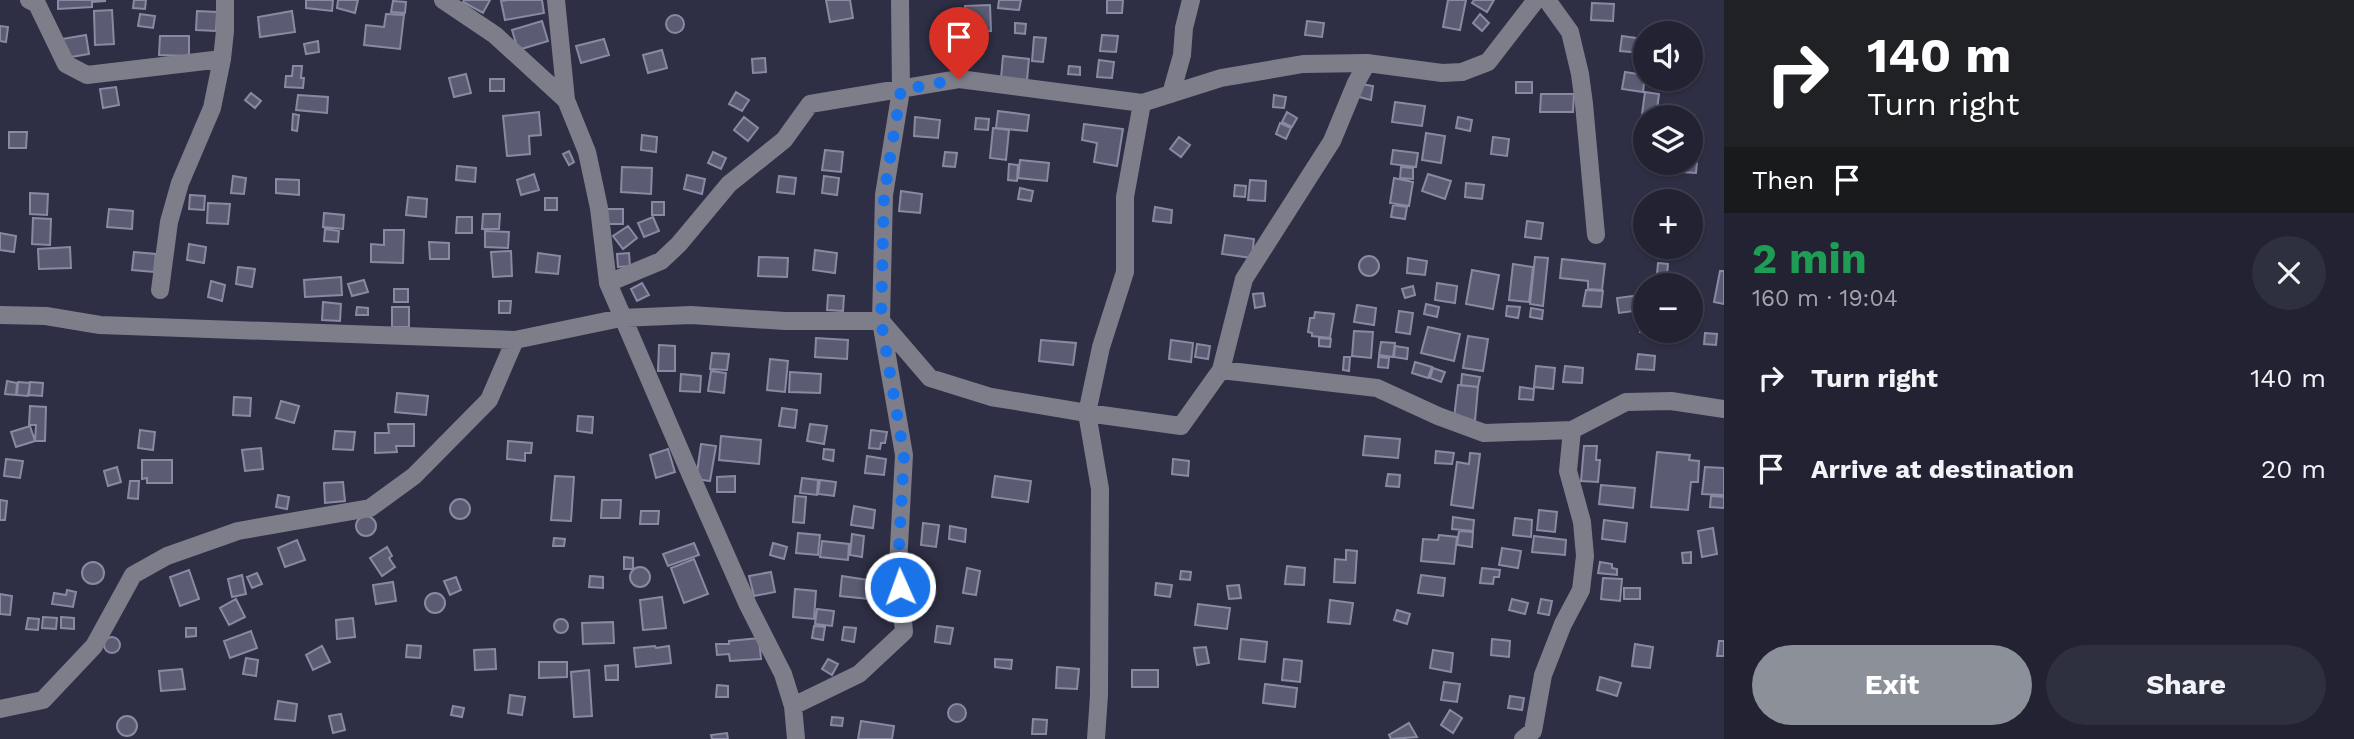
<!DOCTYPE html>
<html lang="en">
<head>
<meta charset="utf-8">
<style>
  :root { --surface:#223; --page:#2e2f3f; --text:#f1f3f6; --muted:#a2a4ac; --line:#3f3f4e; --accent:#8c9099 }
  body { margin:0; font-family:"Work Sans",sans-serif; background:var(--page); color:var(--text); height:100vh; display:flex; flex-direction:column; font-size:26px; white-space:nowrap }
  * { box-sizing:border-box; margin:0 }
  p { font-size:23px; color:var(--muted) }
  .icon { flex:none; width:38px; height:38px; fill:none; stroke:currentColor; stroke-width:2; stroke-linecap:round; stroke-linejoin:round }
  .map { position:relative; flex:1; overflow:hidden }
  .sheet { display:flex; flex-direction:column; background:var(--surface); width:630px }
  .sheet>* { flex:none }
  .hud { background:#202124; color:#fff; overflow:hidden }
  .buttons { position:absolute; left:1633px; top:21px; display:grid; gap:14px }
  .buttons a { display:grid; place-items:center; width:70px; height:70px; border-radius:50%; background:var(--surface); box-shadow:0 2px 5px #0004,0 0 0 2px var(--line); font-size:35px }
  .pin { position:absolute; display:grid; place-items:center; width:60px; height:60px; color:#fff; margin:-72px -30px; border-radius:50% 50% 50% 0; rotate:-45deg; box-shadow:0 0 7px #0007 }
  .pin .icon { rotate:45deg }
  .me { position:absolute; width:77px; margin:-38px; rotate:358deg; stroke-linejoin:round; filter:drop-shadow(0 0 5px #0008) }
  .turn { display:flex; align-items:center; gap:24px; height:147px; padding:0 28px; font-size:32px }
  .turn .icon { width:91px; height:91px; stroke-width:2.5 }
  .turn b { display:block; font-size:49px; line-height:60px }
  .then { display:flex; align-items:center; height:66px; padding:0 28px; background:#0003; gap:14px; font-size:26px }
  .round { display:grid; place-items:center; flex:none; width:74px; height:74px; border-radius:37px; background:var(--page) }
  .overview { display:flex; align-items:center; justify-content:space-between; height:119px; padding:0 28px }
  h1 { font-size:42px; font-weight:700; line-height:52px; color:#1e9e55 }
  .primary-button { display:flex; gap:14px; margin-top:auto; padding:14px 28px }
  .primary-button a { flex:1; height:80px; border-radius:42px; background:var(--accent); color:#fff; font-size:28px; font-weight:700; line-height:80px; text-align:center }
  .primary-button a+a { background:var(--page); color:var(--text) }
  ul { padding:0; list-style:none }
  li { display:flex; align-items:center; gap:21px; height:91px; padding:0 28px }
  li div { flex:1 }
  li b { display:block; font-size:26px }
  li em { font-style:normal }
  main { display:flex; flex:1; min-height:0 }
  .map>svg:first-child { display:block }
  .building { fill:#5b5c74; stroke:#888aa4; stroke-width:2 }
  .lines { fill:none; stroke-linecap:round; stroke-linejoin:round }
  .minor { stroke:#7d7e8a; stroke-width:18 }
  .route { stroke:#1a73e8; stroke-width:12; stroke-dasharray:0 21.6 }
</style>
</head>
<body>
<main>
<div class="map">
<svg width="1724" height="739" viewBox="0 0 1724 739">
  <rect width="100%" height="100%" fill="#2e2e44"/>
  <!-- building -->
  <path class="building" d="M58 0H105V1L92 2V7L58 9Z
    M134 0H146L145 9 133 8Z
    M306 0H333L332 11 306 8Z
    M338 0H358L355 13 337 8Z
    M464 0H490L483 13 463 2Z
    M508 0H542L544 13 505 20 501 1Z
    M826 0H850L853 18 830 22Z
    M999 0H1021L1019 10 998 8Z
    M1107 0H1123L1122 13H1107Z
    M1448 0H1466L1460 30 1443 27Z
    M1474 0H1494L1487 12 1472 3Z
    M393 1 406 2 405 13 391 12Z
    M1592 3 1614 4 1613 21 1591 20Z
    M990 5 991 31 966 32 965 6Z
    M112 10 114 44 95 45 94 11Z
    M197 11 217 12 216 31 196 30Z
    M292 11 295 32 260 37 258 17Z
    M140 14 155 16 153 28 138 26Z
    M386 14 404 15 400 49 364 45 366 25 384 27Z
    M1480 14 1489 23 1482 31 1473 23Z
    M666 24a9 9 0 1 1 18 0a9 9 0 1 1-18 0Z
    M542 21 548 41 518 50 512 30Z
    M1307 21 1324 23 1322 37 1305 35Z
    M1015 23 1026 24 1025 34 1015 33Z
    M0 26 8 27 6 42 0 41Z
    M952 30H961V40L953 41Z
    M86 35 89 54 65 58 62 39Z
    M1102 35 1118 36 1116 52 1100 51Z
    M160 36H189V56L159 55Z
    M1622 36 1644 39 1642 53 1620 51Z
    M1034 37 1046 38 1043 62 1032 61Z
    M604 39 609 55 581 63 576 46Z
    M318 41 319 52 306 54 304 44Z
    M954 43 971 44 969 63 953 62Z
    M662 50 667 68 648 73 643 55Z
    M1003 56 1029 59 1027 80 1001 78Z
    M765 58 766 72 753 73 752 59Z
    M1099 60 1114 62 1112 78 1097 77Z
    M293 66H302L301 78H304L303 88 285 87 286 76H292Z
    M1069 66 1080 67V75L1068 74Z
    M1625 72 1645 75 1643 92 1622 89Z
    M466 74 471 93 454 97 449 78Z
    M490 79H504V91H490Z
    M1516 82H1532V93H1516Z
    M1361 84 1373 86 1371 100 1359 97Z
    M116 87 119 105 103 108 100 89Z
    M736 92 749 100 742 111 729 104Z
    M1645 92 1659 94 1656 117 1642 114Z
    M251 93 261 101 255 108 245 100Z
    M1541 94H1574L1573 112H1540Z
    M298 95 328 97 327 113 296 110Z
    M1274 95 1286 97 1284 108 1273 107Z
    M1395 102 1425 106 1422 126 1392 122Z
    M1674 110 1694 115 1690 129V117H1672Z
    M998 111 1029 115 1027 131 996 128Z
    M539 112 541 135 529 136 530 154 507 156 503 116Z
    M1287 112 1297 118 1292 127 1282 122Z
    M293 114 299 115 297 131 292 130Z
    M744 117 758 128 748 141 734 130Z
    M915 117 940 120 938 138 914 136Z
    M1458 117 1472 120 1470 131 1456 128Z
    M976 118 989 119 988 130 975 129Z
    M1280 123 1291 128 1286 139 1276 134Z
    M1084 124 1123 129 1117 166 1094 162 1097 143 1082 140Z
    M993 128 1009 130 1006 160 990 158Z
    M9 132H27L26 148H9Z
    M1426 133 1445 136 1441 163 1422 160Z
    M642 135 657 137 656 152 641 150Z
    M1179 137 1190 145 1181 157 1170 149Z
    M1493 137 1509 139 1507 156 1491 154Z
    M825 150 843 152 841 172 822 170Z
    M1393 150 1418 153 1416 167 1391 164Z
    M569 151 574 162 569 165 563 154Z
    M713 152 726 158 721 169 708 163Z
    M945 152 957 153 955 167 943 166Z
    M1020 160 1049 163 1047 181 1018 178Z
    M1690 160 1697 161 1696 173 1682 172V163H1690Z
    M1009 164 1018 165 1017 181 1008 180Z
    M457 166 476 168 475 182 456 180Z
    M622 167 652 168 651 194 621 192Z
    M1401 167 1413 168V179L1400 178Z
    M534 174 539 190 521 195 517 180Z
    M1428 174 1451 181 1445 199 1422 191Z
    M687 175 705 179 702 194 684 189Z
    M233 176 246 178 244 194 231 193Z
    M779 176 796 178 794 194 777 192Z
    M824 176 839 178 837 195 822 193Z
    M1394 178 1413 182 1409 206 1390 203Z
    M276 179 299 180V195L276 193Z
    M1250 180 1266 181 1265 201 1248 200Z
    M1466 183 1484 185 1482 199 1465 197Z
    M1235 185 1246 186 1245 197 1234 196Z
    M1020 188 1033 191 1031 201 1018 199Z
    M901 191 922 194 920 213 899 211Z
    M30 193 48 194 47 215 30 214Z
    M190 195 205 196 204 210 189 209Z
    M408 197 427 199 426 217 406 215Z
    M545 198H557V210H545Z
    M652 202H664V215H652Z
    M208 203 230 204 228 224 207 223Z
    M1393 205 1407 207 1405 219 1391 217Z
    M1155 207 1172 210 1171 223 1153 221Z
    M109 209 133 211 132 229 107 227Z
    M603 209H623V224H603Z
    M324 213 344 215 343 229 323 227Z
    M483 214H500L499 229H482Z
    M457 217H472V233H456Z
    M653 217 659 231 644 237 638 223Z
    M33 218 51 219 50 245 32 244Z
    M1527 221 1543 223 1541 239 1525 237Z
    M628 226 637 238 623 249 613 236Z
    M325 229 339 231 338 242 324 241Z
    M384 230H404L403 263 371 262V244L384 245Z
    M485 231 509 232 508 248 485 247Z
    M0 233 16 236 14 252 0 250Z
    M1225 235 1254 239 1252 258 1222 254Z
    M429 242 449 243V259H430Z
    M189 244 206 247 204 263 187 260Z
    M70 247 71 268 39 269 38 249Z
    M1671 247H1688L1687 254 1670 252Z
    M815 250 837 253 835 273 813 270Z
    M511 251 512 276 493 277 491 252Z
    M134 252 156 254 154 272 132 270Z
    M538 253 560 256 558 274 536 272Z
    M629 253 630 266 618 267 617 254Z
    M1359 266a10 10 0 1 1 20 0a10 10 0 1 1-20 0Z
    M759 257 788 258 787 277 758 276Z
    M1535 257 1548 258 1543 306 1530 304Z
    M1408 258 1427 261 1425 275 1407 273Z
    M1562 259 1605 264 1602 290 1588 289V281L1560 278Z
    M1658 263 1668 264 1667 275 1657 274Z
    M1513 264 1533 267 1529 302 1509 300Z
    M238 267 255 269 252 287 236 284Z
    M1472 270 1499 275 1493 309 1466 304Z
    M1720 271H1724V304L1714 302Z
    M341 277 342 295 305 297 304 280Z
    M364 280 368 292 352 296 348 284Z
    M211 281 225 285 222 301 208 297Z
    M642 283 649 295 637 301 631 289Z
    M1437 283 1457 286 1455 303 1435 300Z
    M1413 286 1415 295 1405 298 1402 289Z
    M394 289H408V302H394Z
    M1586 290 1603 291 1601 307 1583 306Z
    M1263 293 1265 306 1255 308 1253 294Z
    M828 295 844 296 843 311 827 310Z
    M1640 295 1642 310 1619 313 1617 298Z
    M499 301H511L510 313H499Z
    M323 302 341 304 340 321 322 320Z
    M1426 304 1439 307 1437 317 1424 314Z
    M1357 305 1376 308 1374 325 1354 322Z
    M1507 306 1520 307 1518 318 1506 316Z
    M357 307 368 308V315H356Z
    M392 307H409V327H392Z
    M1531 308 1543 310 1542 319 1530 317Z
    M1399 311 1413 313 1410 334 1396 332Z
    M1315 312 1334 314 1330 338 1312 336V333L1308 332 1310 318H1314Z
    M1643 318 1645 331H1655L1654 335 1640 332Z
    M1428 327 1460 334 1454 361 1421 353Z
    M1354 331 1373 332 1371 358 1352 356Z
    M1705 333 1717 334 1716 345 1704 344Z
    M1468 336 1488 339 1483 371 1463 368Z
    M816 338 848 340 847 359 815 357Z
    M1319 338 1331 339 1330 347 1319 346Z
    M1041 340 1076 343 1073 365 1039 361Z
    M1171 340 1193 343 1191 362 1169 359Z
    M1381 342 1395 343 1393 357 1379 355Z
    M1197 344 1210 346 1208 359 1195 357Z
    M659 345 675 346V371H658Z
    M1395 346 1408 348 1407 359 1394 357Z
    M712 353 729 354 727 370 710 369Z
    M1638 354 1655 356 1654 370 1636 369Z
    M1344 357H1350L1349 371 1343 370Z
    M1379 357 1389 358 1388 368 1378 367Z
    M770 359 788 361 785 392 767 390Z
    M1415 362 1432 367 1428 378 1412 373Z
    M1536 366 1555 368 1553 389 1534 387Z
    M1565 366 1583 368 1582 383 1563 382Z
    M1433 368 1445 372 1441 382 1430 378Z
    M711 371 726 373 724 393 708 391Z
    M790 372 821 374 820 393 789 392Z
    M681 374 701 376 700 392 680 391Z
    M1462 374 1480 377 1478 387 1461 385Z
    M7 381 17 383 16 395 5 394Z
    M18 382 30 383 28 396 17 395Z
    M30 382 43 383 42 396 29 395Z
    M1458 385 1478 387 1475 421 1454 418Z
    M1520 387 1534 389 1533 400 1519 399Z
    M397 393 428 396 426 415 395 412Z
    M234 397 251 398 250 416 233 415Z
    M281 401 299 406 294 423 276 418Z
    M30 406 46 407 45 441H35L36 425H29Z
    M782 408 797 410 795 428 779 426Z
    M578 416 593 417 592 433 577 431Z
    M388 424H414V446H396L397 452 375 453V433H389Z
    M810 424 827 426 824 444 807 441Z
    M30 426 35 441 16 447 11 432Z
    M140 430 155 432 153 450 138 448Z
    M871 430 887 432 885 443H881L880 449 869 448Z
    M335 431 355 432 353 450 333 449Z
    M721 436 761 440 759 464 719 460Z
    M1365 436 1400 439 1398 458 1363 455Z
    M508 441 532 443 531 453H525V461L507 459Z
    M701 444 716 446 710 481 696 479Z
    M1584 446H1597L1596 460H1600L1598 482 1581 481Z
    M261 448 263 469 245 471 242 450Z
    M668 449 675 472 656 478 650 455Z
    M824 449 834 450 833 461 823 459Z
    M1436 451 1454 453 1452 464 1435 463Z
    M1657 452 1690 455 1689 460 1699 461 1698 482H1691L1688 510 1651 507Z
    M1470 453 1480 454 1473 508 1451 505 1457 462 1469 464Z
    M867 456 886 459 884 475 865 473Z
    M6 459 23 461 20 478 4 476Z
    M1173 459 1189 461 1188 476 1172 474Z
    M142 460H172V483H147V478L142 479Z
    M117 467 121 482 108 486 104 471Z
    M1705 467 1724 468V495L1702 494Z
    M1388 474 1400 475 1399 487 1386 486Z
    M555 476 574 477 571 521 551 520Z
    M735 476V492H717V477Z
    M995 476 1031 481 1028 502 992 497Z
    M802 478 818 480 817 495 800 493Z
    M820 480 836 482 834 496 818 494Z
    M130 481H139L138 499 128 498Z
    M343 482 345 501 325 503 324 483Z
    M1601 485 1635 488 1633 508 1599 504Z
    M278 495 289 497 287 509 276 507Z
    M795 496 806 497 804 523 793 522Z
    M1711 496 1724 497V508L1710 507Z
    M450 509a10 10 0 1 1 20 0a10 10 0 1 1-20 0Z
    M0 500 7 501 5 520H0Z
    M602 500H621L620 518H601Z
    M854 506 875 510 873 528 851 525Z
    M1539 510 1557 512 1555 532 1537 530Z
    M641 511H659L658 524H640Z
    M356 526a10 10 0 1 1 20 0a10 10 0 1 1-20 0Z
    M1453 517 1474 520 1473 531 1452 529Z
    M1515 518 1532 520 1531 537 1513 535Z
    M1604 520 1627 523 1625 542 1602 539Z
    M923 523 939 525 936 547 921 545Z
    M950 526 966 529 965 542 949 539Z
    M1713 528 1717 554 1702 557 1698 531Z
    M1459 531 1473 532 1472 547 1457 545Z
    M798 533 820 535 818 555 796 553Z
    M852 534 864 536 862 557 850 555Z
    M1439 535 1457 537 1454 564 1421 561 1423 539 1438 540Z
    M1534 536 1566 540 1565 555 1532 552Z
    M554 538 565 539 564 546H553Z
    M297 540 305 560 285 567 278 548Z
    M822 541 849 544 848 560 820 557Z
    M694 543 699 555 668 566 663 554Z
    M773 543 787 547 784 559 770 555Z
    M387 547 392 556 389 558 395 567 382 576 370 558Z
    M1502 548 1521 551 1518 568 1499 565Z
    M1346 550 1357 551 1355 583 1334 582 1335 559 1346 560Z
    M1691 552V563H1683L1682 553Z
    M624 557 633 558V569H624Z
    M694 559 708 594 684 603 671 568Z
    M82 573a11 11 0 1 1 22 0a11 11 0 1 1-22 0Z
    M1600 562 1612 564V568L1617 569V575L1598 573Z
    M1287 566 1305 568 1304 585 1285 584Z
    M630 577a10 10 0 1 1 20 0a10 10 0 1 1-20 0Z
    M967 568 980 571 976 595 963 593Z
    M1482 568 1500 570 1499 577H1494L1493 584 1480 583Z
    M189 570 199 599 180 606 170 577Z
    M1181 571 1191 572 1190 580 1180 579Z
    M771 572 775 592 754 596 749 576Z
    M257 573 262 584 252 588 247 577Z
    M242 575 246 594 232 597 228 579Z
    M1421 575 1445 578 1443 596 1418 593Z
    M590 576 603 577V588L589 587Z
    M842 576 882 582 881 595 870 594 869 599 840 596Z
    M456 577 461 590 450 595 444 581Z
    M1603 578 1622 579 1620 601 1601 599Z
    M393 582 396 601 376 604 373 585Z
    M921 582 934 584 933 594 919 593Z
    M1156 583 1172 585 1170 597 1155 595Z
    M1239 585 1241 598 1229 599 1227 586Z
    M1624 588H1640V599H1624Z
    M795 589 816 591 814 619 793 617Z
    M67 590 76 592 73 607 52 604 54 593 66 595Z
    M425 603a10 10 0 1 1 20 0a10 10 0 1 1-20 0Z
    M0 594 12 596 10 615 0 614Z
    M662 597 666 628 643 630 640 600Z
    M236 599 245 617 229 625 220 608Z
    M1512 599 1528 603 1525 614 1509 610Z
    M1541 599 1552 601 1549 615 1538 613Z
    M1330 600 1353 603 1350 624 1328 622Z
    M1198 604 1230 608 1227 629 1195 625Z
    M817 609 834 611 832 626 815 624Z
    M1397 610 1410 614 1407 624 1394 620Z
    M43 617 57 618 56 629 42 628Z
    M61 617 74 618V629L61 628Z
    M28 618 39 619 38 630 26 629Z
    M353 618 355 637 337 639 336 620Z
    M554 626a7 7 0 1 1 14 0a7 7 0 1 1-14 0Z
    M613 622 614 643 583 644 582 623Z
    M814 626 825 627 823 640 812 638Z
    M937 626 953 628 950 644 935 642Z
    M844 627 856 628 854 642 842 640Z
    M186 628H196V636L186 637Z
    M251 631 257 648 230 658 224 641Z
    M104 645a8 8 0 1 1 16 0a8 8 0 1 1-16 0Z
    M759 638 761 659 730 661 729 654 717 655 716 644H729V641Z
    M1241 639 1267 642 1265 662 1239 659Z
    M1492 639 1510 641 1509 657 1491 655Z
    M1719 641H1724V656H1717Z
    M1635 644 1653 647 1650 668 1632 666Z
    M407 645 421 646 420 658 406 657Z
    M322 646 330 662 313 670 306 655Z
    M655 646 656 648 669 646 671 663 636 667 634 648Z
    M1206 647 1209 663 1197 665 1194 648Z
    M495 649 496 669 475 670 474 650Z
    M1433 650 1453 653 1451 672 1430 668Z
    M246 658 258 660 256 676 243 674Z
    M828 659 838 664 832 675 822 669Z
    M995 659 1012 660 1011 669 995 667Z
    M1284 659 1302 661 1300 682 1282 680Z
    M539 662H567V677L539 678Z
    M618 665V680H606L605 666Z
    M1057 667 1079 669 1077 689 1056 688Z
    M182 669 185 689 161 691 159 671Z
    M589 670 592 716 574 717 571 672Z
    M1132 670H1158V687H1132Z
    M1600 677 1621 683 1617 696 1597 690Z
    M1444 682 1460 684 1457 702 1441 700Z
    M1265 684 1297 688 1295 707 1263 703Z
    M717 685 728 686V697H716Z
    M510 695 525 697 522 715 508 713Z
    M1510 696 1524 698 1522 710 1508 708Z
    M278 701 297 704 295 721 275 719Z
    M948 713a9 9 0 1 1 18 0a9 9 0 1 1-18 0Z
    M453 706 464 708 462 717 451 715Z
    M1450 710 1462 718 1453 733 1441 725Z
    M341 714 345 730 333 733 329 716Z
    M117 726a10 10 0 1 1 20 0a10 10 0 1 1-20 0Z
    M832 717 843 718 842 726 831 725Z
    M1033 719 1047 720 1046 734H1032Z
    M861 721 894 726 892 739H858Z
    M1409 723 1417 737 1391 739 1389 735Z
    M727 733 728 739H712L711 735Z"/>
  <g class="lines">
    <!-- minor -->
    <path class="minor" d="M29 0 37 4 66 64 87 75 222 59 212 108 180 183 169 222 160 290
      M443 0 495 35 566 100 587 152 599 208 608 283 692 478 748 605 783 674 793 706
      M556 0 566 100
      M1547 0 1570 32 1580 74 1584 104 1596 235
      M222 59 225 31V0
      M1171 94 1182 55 1184 28 1191 0
      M608 283 661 261 679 244 729 184 784 140 810 104 959 79 1142 103 1221 78 1303 64 1367 63 1442 73 1462 72 1488 62 1536 0
      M0 315 46 316 100 325 515 340 621 318 691 315 785 321H881L930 378 991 397 1087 413 1181 426 1221 370 1244 279 1332 141 1356 83 1367 63
      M1221 370 1377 388 1438 416 1484 433 1572 430 1626 402 1671 401 1724 409
      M0 709 43 700 94 646 133 575 167 556 238 531 370 508 414 476 489 400 515 340
      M796 739 793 706 859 674 904 632 898 565 904 455 881 321 884 195 901 90 900 0
      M1096 739 1099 695 1100 489 1087 413 1101 347 1125 272V197L1142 103
      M1523 739 1533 731 1543 675 1563 624 1581 590 1585 556 1582 522 1568 471 1572 430"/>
  </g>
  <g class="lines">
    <!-- route -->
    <path class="route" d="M900 587 898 565 904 455 881 321 884 195 901 90 959 79"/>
  </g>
</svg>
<div class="buttons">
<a><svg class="icon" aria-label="sound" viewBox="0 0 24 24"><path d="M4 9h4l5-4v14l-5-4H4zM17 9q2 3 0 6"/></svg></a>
<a><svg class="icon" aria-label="layers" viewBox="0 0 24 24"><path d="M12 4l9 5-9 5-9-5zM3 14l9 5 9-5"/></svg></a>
<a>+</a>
<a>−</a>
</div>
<div class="pin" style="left:959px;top:79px;background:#d93025"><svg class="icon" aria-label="arrive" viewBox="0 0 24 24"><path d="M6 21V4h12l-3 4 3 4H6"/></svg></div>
<svg class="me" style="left:900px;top:587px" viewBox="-20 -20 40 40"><circle r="17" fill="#1a73e8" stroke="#fff" stroke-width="3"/><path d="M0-11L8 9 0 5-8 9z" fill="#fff"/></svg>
</div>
<section class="sheet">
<div class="hud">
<div class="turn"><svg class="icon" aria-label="right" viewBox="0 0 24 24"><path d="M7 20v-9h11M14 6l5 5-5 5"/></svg><div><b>140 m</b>Turn right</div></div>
<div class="then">Then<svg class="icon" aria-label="arrive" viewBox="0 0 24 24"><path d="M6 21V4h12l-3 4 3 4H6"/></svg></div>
</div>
<div class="overview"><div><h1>2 min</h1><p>160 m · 19:04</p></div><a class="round"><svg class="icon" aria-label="close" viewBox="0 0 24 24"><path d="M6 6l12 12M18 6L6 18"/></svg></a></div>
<ul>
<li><svg class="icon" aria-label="right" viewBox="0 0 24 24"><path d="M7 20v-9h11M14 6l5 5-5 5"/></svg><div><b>Turn right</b></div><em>140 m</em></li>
<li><svg class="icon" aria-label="arrive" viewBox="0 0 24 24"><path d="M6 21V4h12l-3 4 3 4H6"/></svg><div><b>Arrive at destination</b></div><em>20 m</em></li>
</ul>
<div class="primary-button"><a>Exit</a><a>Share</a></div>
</section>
</main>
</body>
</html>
